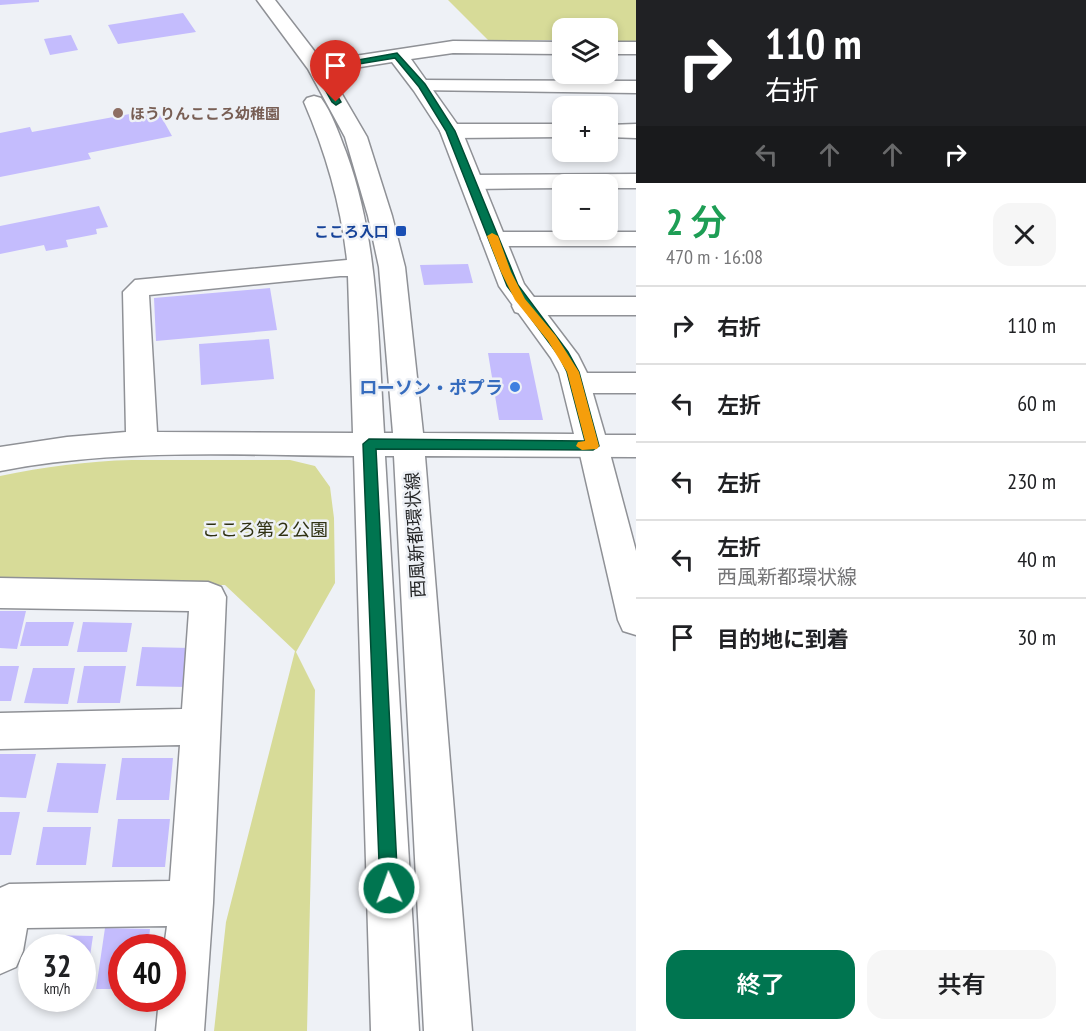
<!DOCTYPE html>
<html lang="ja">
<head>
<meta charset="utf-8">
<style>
  :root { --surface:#fff; --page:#f6f6f6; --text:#202124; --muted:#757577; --line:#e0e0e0; --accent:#007550 }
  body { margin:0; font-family:"PT Sans Narrow","Noto Sans JP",sans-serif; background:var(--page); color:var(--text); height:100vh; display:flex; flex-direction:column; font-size:22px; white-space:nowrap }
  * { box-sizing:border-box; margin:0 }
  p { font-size:20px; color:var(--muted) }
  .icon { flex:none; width:33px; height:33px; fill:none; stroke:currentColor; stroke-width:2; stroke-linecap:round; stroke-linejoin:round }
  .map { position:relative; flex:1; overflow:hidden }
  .side { display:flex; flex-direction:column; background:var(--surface); width:450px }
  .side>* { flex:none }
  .top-card { background:#202124; color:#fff; overflow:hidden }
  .fabs { position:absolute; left:552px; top:18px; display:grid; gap:12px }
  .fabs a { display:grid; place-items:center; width:66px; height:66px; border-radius:12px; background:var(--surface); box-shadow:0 3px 9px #0003; font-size:30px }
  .speed { position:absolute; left:18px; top:934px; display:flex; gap:12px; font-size:30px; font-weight:700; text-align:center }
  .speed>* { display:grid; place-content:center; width:78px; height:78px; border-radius:50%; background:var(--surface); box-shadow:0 3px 9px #0003; line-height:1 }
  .speed small { font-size:15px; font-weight:400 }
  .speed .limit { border:9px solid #d22; background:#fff; color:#111 }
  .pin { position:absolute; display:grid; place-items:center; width:51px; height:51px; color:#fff; margin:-62px -26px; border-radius:50% 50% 50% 0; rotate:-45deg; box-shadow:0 0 6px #0007 }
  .pin .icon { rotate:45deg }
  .me { position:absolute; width:66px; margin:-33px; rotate:358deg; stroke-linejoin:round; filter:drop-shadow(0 0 4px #0008) }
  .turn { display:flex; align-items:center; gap:21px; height:126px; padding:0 30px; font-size:27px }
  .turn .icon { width:78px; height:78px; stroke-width:2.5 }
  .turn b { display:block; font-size:42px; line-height:51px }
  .lanes { display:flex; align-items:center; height:57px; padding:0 30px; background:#0003; justify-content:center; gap:30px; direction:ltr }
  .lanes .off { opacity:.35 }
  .round { display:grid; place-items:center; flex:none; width:63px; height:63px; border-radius:18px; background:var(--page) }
  .headline { display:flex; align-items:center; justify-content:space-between; height:102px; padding:0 30px }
  h1 { font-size:36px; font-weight:600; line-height:45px; color:#1e9e55 }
  .button { display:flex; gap:12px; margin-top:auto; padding:12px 30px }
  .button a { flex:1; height:69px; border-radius:18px; background:var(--accent); color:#fff; font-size:24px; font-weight:600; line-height:69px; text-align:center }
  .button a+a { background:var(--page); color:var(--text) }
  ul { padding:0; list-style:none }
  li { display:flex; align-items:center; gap:18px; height:78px; padding:0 30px; border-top:2px solid var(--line) }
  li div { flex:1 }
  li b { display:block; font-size:22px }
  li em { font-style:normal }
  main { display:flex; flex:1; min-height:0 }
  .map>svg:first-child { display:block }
  .green { fill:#d7db98 }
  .building { fill:#c4bcfd }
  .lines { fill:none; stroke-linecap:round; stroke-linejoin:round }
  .minor-casing { stroke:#8f9196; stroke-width:3 }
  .tertiary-casing { stroke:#8f9196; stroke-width:3 }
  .minor { fill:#fff; fill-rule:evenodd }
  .tertiary { fill:#fff; fill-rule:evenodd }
  .route { fill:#007550; stroke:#004c34; stroke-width:1.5 }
  .slow { fill:#f59e0b }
  .education-dot { fill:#8d6e63; stroke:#eef1f6; stroke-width:2 }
  .transit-dot { fill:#1a4fb4; stroke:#eef1f6; stroke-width:2 }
  .shop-dot { fill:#3f7fe0; stroke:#eef1f6; stroke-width:2 }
  .labels { text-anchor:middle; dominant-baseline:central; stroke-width:5; stroke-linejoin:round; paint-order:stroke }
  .far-education-label { font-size:15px; font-weight:bold; fill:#785e54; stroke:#eef1f6; text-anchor:start }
  .far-transit-label { font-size:15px; font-weight:bold; fill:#164399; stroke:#eef1f6; text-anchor:end }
  .shop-label { font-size:18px; font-weight:bold; fill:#366cbe; stroke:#eef1f6; text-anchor:end }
  .park-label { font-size:18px; fill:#2f3112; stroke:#eef1f6 }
  .street-label { font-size:18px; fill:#252627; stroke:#eef1f6 }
</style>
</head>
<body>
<main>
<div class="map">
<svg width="636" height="1031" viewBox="0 0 636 1031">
  <rect width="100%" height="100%" fill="#eef1f6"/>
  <!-- green -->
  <path class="green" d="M448 0H636V41H608V28H562V40H488Z
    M132 460H290L315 466 330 487 334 518 335 583 296 652 315 690 307 1031H214L226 922 295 651 225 585H0V476C44 467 87 461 132 460Z"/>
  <!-- building -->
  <path class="building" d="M0 0H39V2L0 5Z
    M183 13 196 32 118 44 108 25Z
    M71 35 78 50 50 55 44 39Z
    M157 109 172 136 88 153 91 159 0 177V133L30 127 32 132Z
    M99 206 108 227 96 229 97 234 66 240 68 247 46 251 44 245 0 254V226Z
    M468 264 473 283 424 285 420 265Z
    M270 288 277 330 156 341 154 298Z
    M269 339 274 379 201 385 199 344Z
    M488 353H529L543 420H499Z
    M0 611H26L17 649 0 648Z
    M26 622H74L68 646H20Z
    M83 622 132 623 127 652H77Z
    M142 647 191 648 187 687 136 686Z
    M0 666H19L11 701H0Z
    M84 666H126L120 703H77Z
    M33 668H75L68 704 24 703Z
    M0 754H36L26 798 0 797Z
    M122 758H173L169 800H116Z
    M57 763 106 764 98 813 47 812Z
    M0 812H20L11 855H0Z
    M118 819H170L165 867H112Z
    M43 827H91L86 865H36Z
    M105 928 150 929 148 948H122V989H96Z
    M49 935 93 936 85 989H82V948H46Z"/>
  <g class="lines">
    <defs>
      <path id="minor" d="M422 80 636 81V93L415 90 412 86 415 82Z
        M451 124H562V137L451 138 443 136 440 131 443 126Z
        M636 124V138L608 137V125Z
        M636 174V188H608V184H562V188L472 189 464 187 460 182 464 177 472 175Z
        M493 232H636V246H493L484 244 481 239 484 234Z
        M525 297H636V315H525L515 312 512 306 515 300Z
        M577 373H636V393H577L567 390 562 383 567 376Z
        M593 435 604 438 608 446 636 551V635L623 631 618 620 578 446 582 438Z
        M0 578 208 582 221 587 226 597 213 903 204 1031H156L159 999H172V948H164L167 926 27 928 23 951 16 967 0 974V888L9 884 170 881 180 745 0 749V713L182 709 189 611 0 608Z"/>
      <path id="tertiary" d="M257 0H275L322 61 453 41 562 42V54L453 53 411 59 462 131 524 284 578 355 587 373 605 435H636V457L425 456 472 1031H424L394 456H385L419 1031H371L354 456C235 455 117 448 0 471V447L67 437 126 432 123 292 135 280 347 260C341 205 326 153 304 102L307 98 314 96 321 98C332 113 339 134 346 152 379 242 378 338 384 433H393L379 267 368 216 345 137 308 69ZM392 62 414 91 440 131 499 286 551 358 559 373 574 434 423 433 405 267 392 216 367 137 329 72ZM340 276H348L353 433 157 432 149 295Z
        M608 42H636V54H608Z"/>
    </defs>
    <!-- minor casing -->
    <use href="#minor" class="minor-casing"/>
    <!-- tertiary casing -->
    <use href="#tertiary" class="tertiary-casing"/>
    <!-- minor -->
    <use href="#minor" class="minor"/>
    <!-- tertiary -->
    <use href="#tertiary" class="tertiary"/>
  </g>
  <!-- route -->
  <path class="route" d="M397 53 425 84 455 131 518 285 568 352 579 372 599 446 593 450 376 449 398 888 396 895 389 897 383 895 380 888 363 444 369 439 585 441 567 372 559 356 507 286 446 131 419 87 395 58 322 70 341 102 336 105 332 102 313 68Z"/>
  <!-- slow -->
  <path class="slow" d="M492 233 498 236 511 272 525 299 556 336 579 372 599 446 597 449 582 450 576 446 578 442 585 441 567 372 548 341 515 300 501 272 487 236Z"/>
  <!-- markers -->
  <circle class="education-dot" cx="118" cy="113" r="6"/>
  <rect class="transit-dot" x="395" y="225" width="12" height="12" rx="3"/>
  <circle class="shop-dot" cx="515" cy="387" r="6"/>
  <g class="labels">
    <!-- far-education labels -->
    <g class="far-education-label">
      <text x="130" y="113">ほうりんこころ幼稚園</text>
    </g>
    <!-- far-transit labels -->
    <g class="far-transit-label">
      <text x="389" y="231">こころ入口</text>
    </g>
    <!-- shop labels -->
    <g class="shop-label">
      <text x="503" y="387">ローソン・ポプラ</text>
    </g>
    <!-- park labels -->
    <g class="park-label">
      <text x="265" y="529">こころ第２公園</text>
    </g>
    <!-- street labels -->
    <g class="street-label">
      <text transform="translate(415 535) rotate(-93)">西風新都環状線</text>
    </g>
  </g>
</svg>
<div class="fabs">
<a><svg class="icon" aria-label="layers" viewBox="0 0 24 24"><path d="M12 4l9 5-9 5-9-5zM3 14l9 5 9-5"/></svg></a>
<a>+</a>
<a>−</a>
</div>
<div class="speed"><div>32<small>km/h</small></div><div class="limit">40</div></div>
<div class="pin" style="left:336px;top:102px;background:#d93025"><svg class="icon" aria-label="arrive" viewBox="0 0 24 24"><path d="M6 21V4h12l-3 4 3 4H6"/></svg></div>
<svg class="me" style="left:389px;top:888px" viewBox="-20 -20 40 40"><circle r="17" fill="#007550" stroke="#fff" stroke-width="3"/><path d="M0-11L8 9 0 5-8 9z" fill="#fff"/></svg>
</div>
<section class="side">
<div class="top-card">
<div class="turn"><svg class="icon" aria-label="right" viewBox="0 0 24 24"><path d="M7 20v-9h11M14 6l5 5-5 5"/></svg><div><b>110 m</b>右折</div></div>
<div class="lanes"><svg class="icon off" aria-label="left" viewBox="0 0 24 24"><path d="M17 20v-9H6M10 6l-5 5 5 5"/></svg><svg class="icon off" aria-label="ahead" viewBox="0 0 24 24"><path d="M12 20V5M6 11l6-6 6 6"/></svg><svg class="icon off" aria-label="ahead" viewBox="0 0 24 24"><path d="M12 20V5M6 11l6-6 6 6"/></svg><svg class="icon" aria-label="right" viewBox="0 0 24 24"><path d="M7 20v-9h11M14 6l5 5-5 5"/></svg></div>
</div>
<div class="headline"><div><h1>2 分</h1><p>470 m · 16:08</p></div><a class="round"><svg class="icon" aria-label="close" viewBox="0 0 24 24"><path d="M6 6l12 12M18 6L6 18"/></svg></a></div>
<ul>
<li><svg class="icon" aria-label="right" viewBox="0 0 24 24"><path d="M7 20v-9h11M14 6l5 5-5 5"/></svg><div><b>右折</b></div><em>110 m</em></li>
<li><svg class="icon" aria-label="left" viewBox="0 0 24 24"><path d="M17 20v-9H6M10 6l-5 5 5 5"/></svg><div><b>左折</b></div><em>60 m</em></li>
<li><svg class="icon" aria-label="left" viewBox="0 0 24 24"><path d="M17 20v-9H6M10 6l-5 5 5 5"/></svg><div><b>左折</b></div><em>230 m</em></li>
<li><svg class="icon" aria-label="left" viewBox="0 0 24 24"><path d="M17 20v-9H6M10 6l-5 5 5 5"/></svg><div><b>左折</b><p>西風新都環状線</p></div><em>40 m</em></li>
<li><svg class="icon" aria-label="arrive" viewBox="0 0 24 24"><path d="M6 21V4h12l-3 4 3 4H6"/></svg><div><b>目的地に到着</b></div><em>30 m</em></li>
</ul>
<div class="button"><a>終了</a><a>共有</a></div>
</section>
</main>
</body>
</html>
